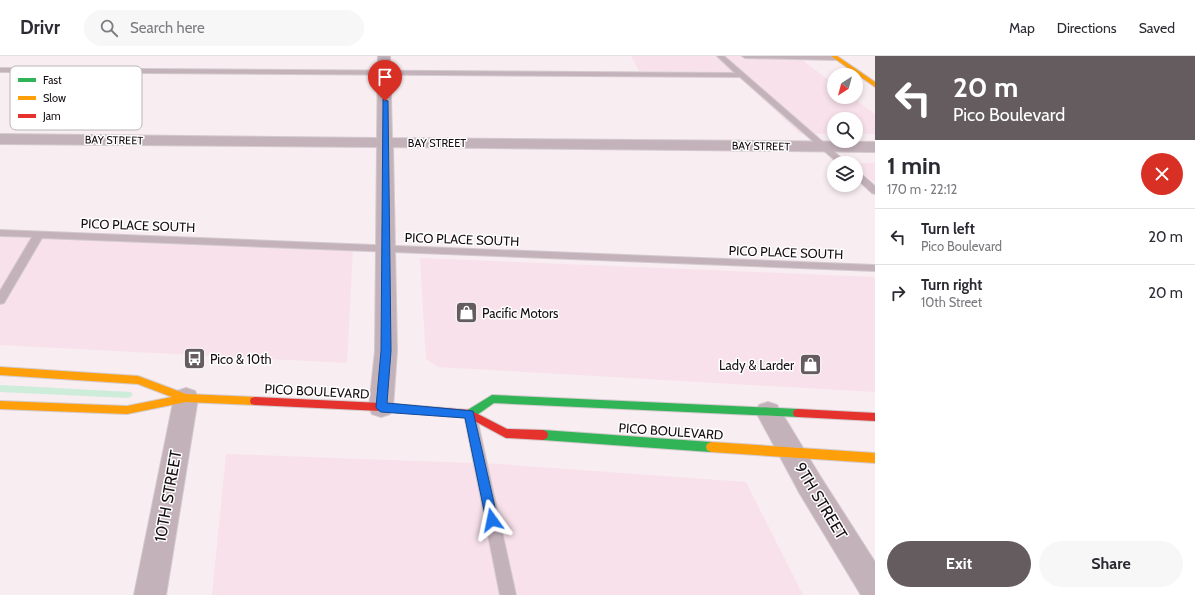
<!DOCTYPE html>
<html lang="en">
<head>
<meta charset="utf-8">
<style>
  :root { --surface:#fff; --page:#f7f7f7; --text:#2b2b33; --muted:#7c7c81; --line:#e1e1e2; --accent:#655c5f }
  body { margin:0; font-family:Cabin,sans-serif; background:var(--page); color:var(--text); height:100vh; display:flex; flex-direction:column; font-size:15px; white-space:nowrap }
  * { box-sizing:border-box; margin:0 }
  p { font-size:13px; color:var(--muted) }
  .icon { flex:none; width:22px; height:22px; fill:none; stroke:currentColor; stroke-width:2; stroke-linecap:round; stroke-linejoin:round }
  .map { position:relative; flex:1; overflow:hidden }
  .side { display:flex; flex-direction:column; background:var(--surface); width:320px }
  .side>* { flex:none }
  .top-card { background:#655c5f; color:#fff; overflow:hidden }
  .needle { width:26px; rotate:216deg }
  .buttons { position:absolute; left:827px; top:12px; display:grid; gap:8px }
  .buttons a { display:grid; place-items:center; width:36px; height:36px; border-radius:50%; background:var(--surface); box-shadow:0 2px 6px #0003; font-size:20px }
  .pin { position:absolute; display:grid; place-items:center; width:34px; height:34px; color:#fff; margin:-41px -17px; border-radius:50% 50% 50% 0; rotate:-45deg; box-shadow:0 0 4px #0007 }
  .pin .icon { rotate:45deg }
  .me { position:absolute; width:44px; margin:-22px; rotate:348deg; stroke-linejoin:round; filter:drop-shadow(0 0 3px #0008) }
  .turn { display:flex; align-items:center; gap:14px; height:84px; padding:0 12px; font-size:18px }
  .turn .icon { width:52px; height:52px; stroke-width:2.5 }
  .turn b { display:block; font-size:28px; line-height:34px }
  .round { display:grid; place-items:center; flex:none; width:42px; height:42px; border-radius:21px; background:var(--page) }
  .headline { display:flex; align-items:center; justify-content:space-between; height:68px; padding:0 12px }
  h1 { font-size:24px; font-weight:700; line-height:30px }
  .cta { display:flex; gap:8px; margin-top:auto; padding:8px 12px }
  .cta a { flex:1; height:46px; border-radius:24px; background:var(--accent); color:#fff; font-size:16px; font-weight:700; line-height:46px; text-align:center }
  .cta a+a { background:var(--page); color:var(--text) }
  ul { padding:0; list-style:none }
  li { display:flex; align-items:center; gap:12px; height:56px; padding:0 12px; border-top:1px solid var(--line) }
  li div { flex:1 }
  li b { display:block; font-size:15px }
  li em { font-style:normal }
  header { display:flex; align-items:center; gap:24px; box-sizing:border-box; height:56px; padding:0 20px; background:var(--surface); border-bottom:1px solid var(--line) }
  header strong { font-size:19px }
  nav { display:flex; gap:22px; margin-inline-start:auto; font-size:14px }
  .search { width:280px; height:36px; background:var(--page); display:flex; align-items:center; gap:10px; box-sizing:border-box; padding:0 14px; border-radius:22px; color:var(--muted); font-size:15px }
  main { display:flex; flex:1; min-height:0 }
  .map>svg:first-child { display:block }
  .built { fill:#f8e1ea }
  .green { fill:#cdecda }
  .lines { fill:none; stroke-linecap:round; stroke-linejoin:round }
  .lane-casing { stroke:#d3cace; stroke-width:2 }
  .street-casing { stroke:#d3cace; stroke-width:2 }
  .fast-casing { stroke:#d3cace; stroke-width:2 }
  .slow-casing { stroke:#d3cace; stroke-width:2 }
  .jam-casing { stroke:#d3cace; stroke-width:2 }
  .lane { fill:#c4b2ba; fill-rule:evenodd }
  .street { fill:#c4b2ba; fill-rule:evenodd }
  .fast { fill:#30b455; fill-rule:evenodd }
  .slow { fill:#ff9f0a; fill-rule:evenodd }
  .jam { fill:#e5322d; fill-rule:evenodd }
  .route { fill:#1a73e8; stroke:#114b97 }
  .labels { text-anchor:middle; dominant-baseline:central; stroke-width:3; stroke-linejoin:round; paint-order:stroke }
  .far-street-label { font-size:11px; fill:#160e11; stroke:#fff }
  .street-label { font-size:13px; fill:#160e11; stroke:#fff }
  .poi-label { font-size:13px; fill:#160e11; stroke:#fff; text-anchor:start }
  .near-street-label { font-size:16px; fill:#160e11; stroke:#fff }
  .key { fill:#fff; stroke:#b9b7b8; stroke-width:1 }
  .key-label { font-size:11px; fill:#160e11 }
</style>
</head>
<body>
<header>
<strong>Drivr</strong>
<div class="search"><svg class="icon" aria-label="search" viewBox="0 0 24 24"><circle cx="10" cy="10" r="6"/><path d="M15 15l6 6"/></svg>Search here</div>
<nav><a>Map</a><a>Directions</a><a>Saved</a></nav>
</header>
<main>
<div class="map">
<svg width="875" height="539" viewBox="0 0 875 539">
  <rect width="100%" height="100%" fill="#f8edf1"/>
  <!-- built -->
  <path class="built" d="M631 0H797L834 28V41H852L875 58V78H856V63H834V78H800L734 16 639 15Z
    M856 107H875V127L856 111Z
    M0 181 353 194 347 307 0 289Z
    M420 202 875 221V336L438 311 426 303Z
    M226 398 499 408 746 426 803 539H212Z"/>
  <!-- green -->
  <path class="green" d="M0 329 131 336 133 339 128 342 0 336Z"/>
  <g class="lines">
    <defs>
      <path id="lane" d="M717 0H724L847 107H838L740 21 0 16V12L735 17Z
        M742 0H833L839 2 836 4 745 2Z
        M856 115 859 116 875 130V138L872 137 856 122Z
        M0 174 875 209V215L42 182 4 247 0 248V235L32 181 0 180Z
        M470 353 474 354 476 358 516 539H500L464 358 466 354Z"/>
      <path id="street" d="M378 0H390L392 82 875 86V96L393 91 397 295 393 351 390 358 381 361 372 358 369 351 375 295 377 91 0 88V78L377 82Z
        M186 332 195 335 198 342 166 539H134L174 342 177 335Z
        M768 346 777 349 820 420 875 506V539H861L800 438 756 356 759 349Z"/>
      <path id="fast" d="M492 339 798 353 802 354 803 357 802 360 798 361 494 347 474 361 470 362 466 361 465 358 466 355Z
        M543 374 711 386 715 388 716 391 715 394 711 396 543 384 539 382 538 379 539 376Z"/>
      <path id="slow" d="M831 0H837L875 26V31Z
        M0 311 138 320 186 338 255 341 259 342 260 345 259 348 255 349 186 346 127 358 0 353V345L127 350 172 341 138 328 0 319Z
        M711 386 875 397V407L711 396 707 394 706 391 707 388Z"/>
      <path id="jam" d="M255 341 381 347 470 354 507 373 543 374 547 376 548 379 547 382 543 384 506 382 469 362 381 355 255 349 251 348 250 345 251 342Z
        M798 353 875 357V365L798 361 794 360 793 357 794 354Z"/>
    </defs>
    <!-- lane casing -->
    <use href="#lane" class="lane-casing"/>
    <!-- street casing -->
    <use href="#street" class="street-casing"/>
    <!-- fast casing -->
    <use href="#fast" class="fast-casing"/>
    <!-- slow casing -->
    <use href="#slow" class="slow-casing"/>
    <!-- jam casing -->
    <use href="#jam" class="jam-casing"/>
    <!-- lane -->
    <use href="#lane" class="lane"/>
    <!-- street -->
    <use href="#street" class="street"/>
    <!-- fast -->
    <use href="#fast" class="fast"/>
    <!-- slow -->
    <use href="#slow" class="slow"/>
    <!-- jam -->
    <use href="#jam" class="jam"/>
  </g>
  <!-- route -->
  <path class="route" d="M383 43 388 45 391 295 387 347 473 355 498 464 496 469 492 470 488 469 486 464 465 362 381 356 378 354 376 351 381 295Z"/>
  <!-- icons -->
  <defs>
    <symbol id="shop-square" viewBox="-11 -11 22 22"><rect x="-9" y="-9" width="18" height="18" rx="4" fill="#655c5f" stroke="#fff"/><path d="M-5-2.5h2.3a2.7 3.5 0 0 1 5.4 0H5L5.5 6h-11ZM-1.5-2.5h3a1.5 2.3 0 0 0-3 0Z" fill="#fff"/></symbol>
    <symbol id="bus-square" viewBox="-11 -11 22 22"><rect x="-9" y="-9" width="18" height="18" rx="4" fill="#655c5f" stroke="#fff"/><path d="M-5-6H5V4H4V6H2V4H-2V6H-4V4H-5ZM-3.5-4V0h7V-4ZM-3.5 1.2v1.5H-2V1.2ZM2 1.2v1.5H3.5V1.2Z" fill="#fff"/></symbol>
  </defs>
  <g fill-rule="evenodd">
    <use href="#shop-square" x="454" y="244" width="25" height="25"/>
    <use href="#bus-square" x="182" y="290" width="25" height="25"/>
    <use href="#shop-square" x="798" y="296" width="25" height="25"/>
  </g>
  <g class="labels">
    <!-- far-street labels -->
    <g class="far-street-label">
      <text transform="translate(114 84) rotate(1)">BAY STREET</text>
      <text x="437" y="87">BAY STREET</text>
      <text transform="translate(761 90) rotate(1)">BAY STREET</text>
    </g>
    <!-- street labels -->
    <g class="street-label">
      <text transform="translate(138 169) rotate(2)">PICO PLACE SOUTH</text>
      <text transform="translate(462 183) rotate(2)">PICO PLACE SOUTH</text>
      <text transform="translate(786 196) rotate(2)">PICO PLACE SOUTH</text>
      <text transform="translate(317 335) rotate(3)">PICO BOULEVARD</text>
      <text transform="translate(671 375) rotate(4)">PICO BOULEVARD</text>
    </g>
    <!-- poi labels -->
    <g class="poi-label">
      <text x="482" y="257">Pacific Motors</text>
      <text x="210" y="303">Pico &amp; 10th</text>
      <text x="794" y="309" text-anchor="end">Lady &amp; Larder</text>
    </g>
    <!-- near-street labels -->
    <g class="near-street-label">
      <text transform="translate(168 440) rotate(-80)">10TH STREET</text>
      <text transform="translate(821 445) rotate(59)">9TH STREET</text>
    </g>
  </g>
  <!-- legend -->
  <rect x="10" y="10" width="132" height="64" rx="6" class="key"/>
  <rect x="18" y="22" width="18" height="4" fill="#30b455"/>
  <rect x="18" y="40" width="18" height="4" fill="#ff9f0a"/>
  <rect x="18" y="58" width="18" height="4" fill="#e5322d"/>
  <g class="key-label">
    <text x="43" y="28">Fast</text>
    <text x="43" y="46">Slow</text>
    <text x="43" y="64">Jam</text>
  </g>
</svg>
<div class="buttons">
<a><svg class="needle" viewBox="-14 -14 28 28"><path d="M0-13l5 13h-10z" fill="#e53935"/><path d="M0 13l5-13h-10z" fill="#7c7c81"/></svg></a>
<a><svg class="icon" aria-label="search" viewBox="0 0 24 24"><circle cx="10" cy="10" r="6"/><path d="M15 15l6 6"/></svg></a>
<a><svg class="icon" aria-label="layers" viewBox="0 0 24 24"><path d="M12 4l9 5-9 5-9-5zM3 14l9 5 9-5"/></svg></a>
</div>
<div class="pin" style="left:385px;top:45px;background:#d93025"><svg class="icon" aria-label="arrive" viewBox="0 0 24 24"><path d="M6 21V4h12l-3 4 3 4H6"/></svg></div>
<svg class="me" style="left:492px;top:464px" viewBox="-20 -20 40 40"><path d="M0-17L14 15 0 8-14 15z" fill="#1a73e8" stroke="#fff" stroke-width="4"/></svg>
</div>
<section class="side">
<div class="top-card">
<div class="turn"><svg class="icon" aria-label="left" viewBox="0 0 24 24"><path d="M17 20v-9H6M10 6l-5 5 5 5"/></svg><div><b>20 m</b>Pico Boulevard</div></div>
</div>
<div class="headline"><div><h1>1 min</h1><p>170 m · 22:12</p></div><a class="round" style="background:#d93025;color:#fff"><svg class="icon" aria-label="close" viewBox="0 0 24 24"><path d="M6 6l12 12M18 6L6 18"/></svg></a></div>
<ul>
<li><svg class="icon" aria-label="left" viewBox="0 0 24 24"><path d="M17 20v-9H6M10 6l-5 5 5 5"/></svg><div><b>Turn left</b><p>Pico Boulevard</p></div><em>20 m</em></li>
<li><svg class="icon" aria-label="right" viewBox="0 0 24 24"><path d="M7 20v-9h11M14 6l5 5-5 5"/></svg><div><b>Turn right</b><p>10th Street</p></div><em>20 m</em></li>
</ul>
<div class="cta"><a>Exit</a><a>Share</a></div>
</section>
</main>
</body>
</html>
